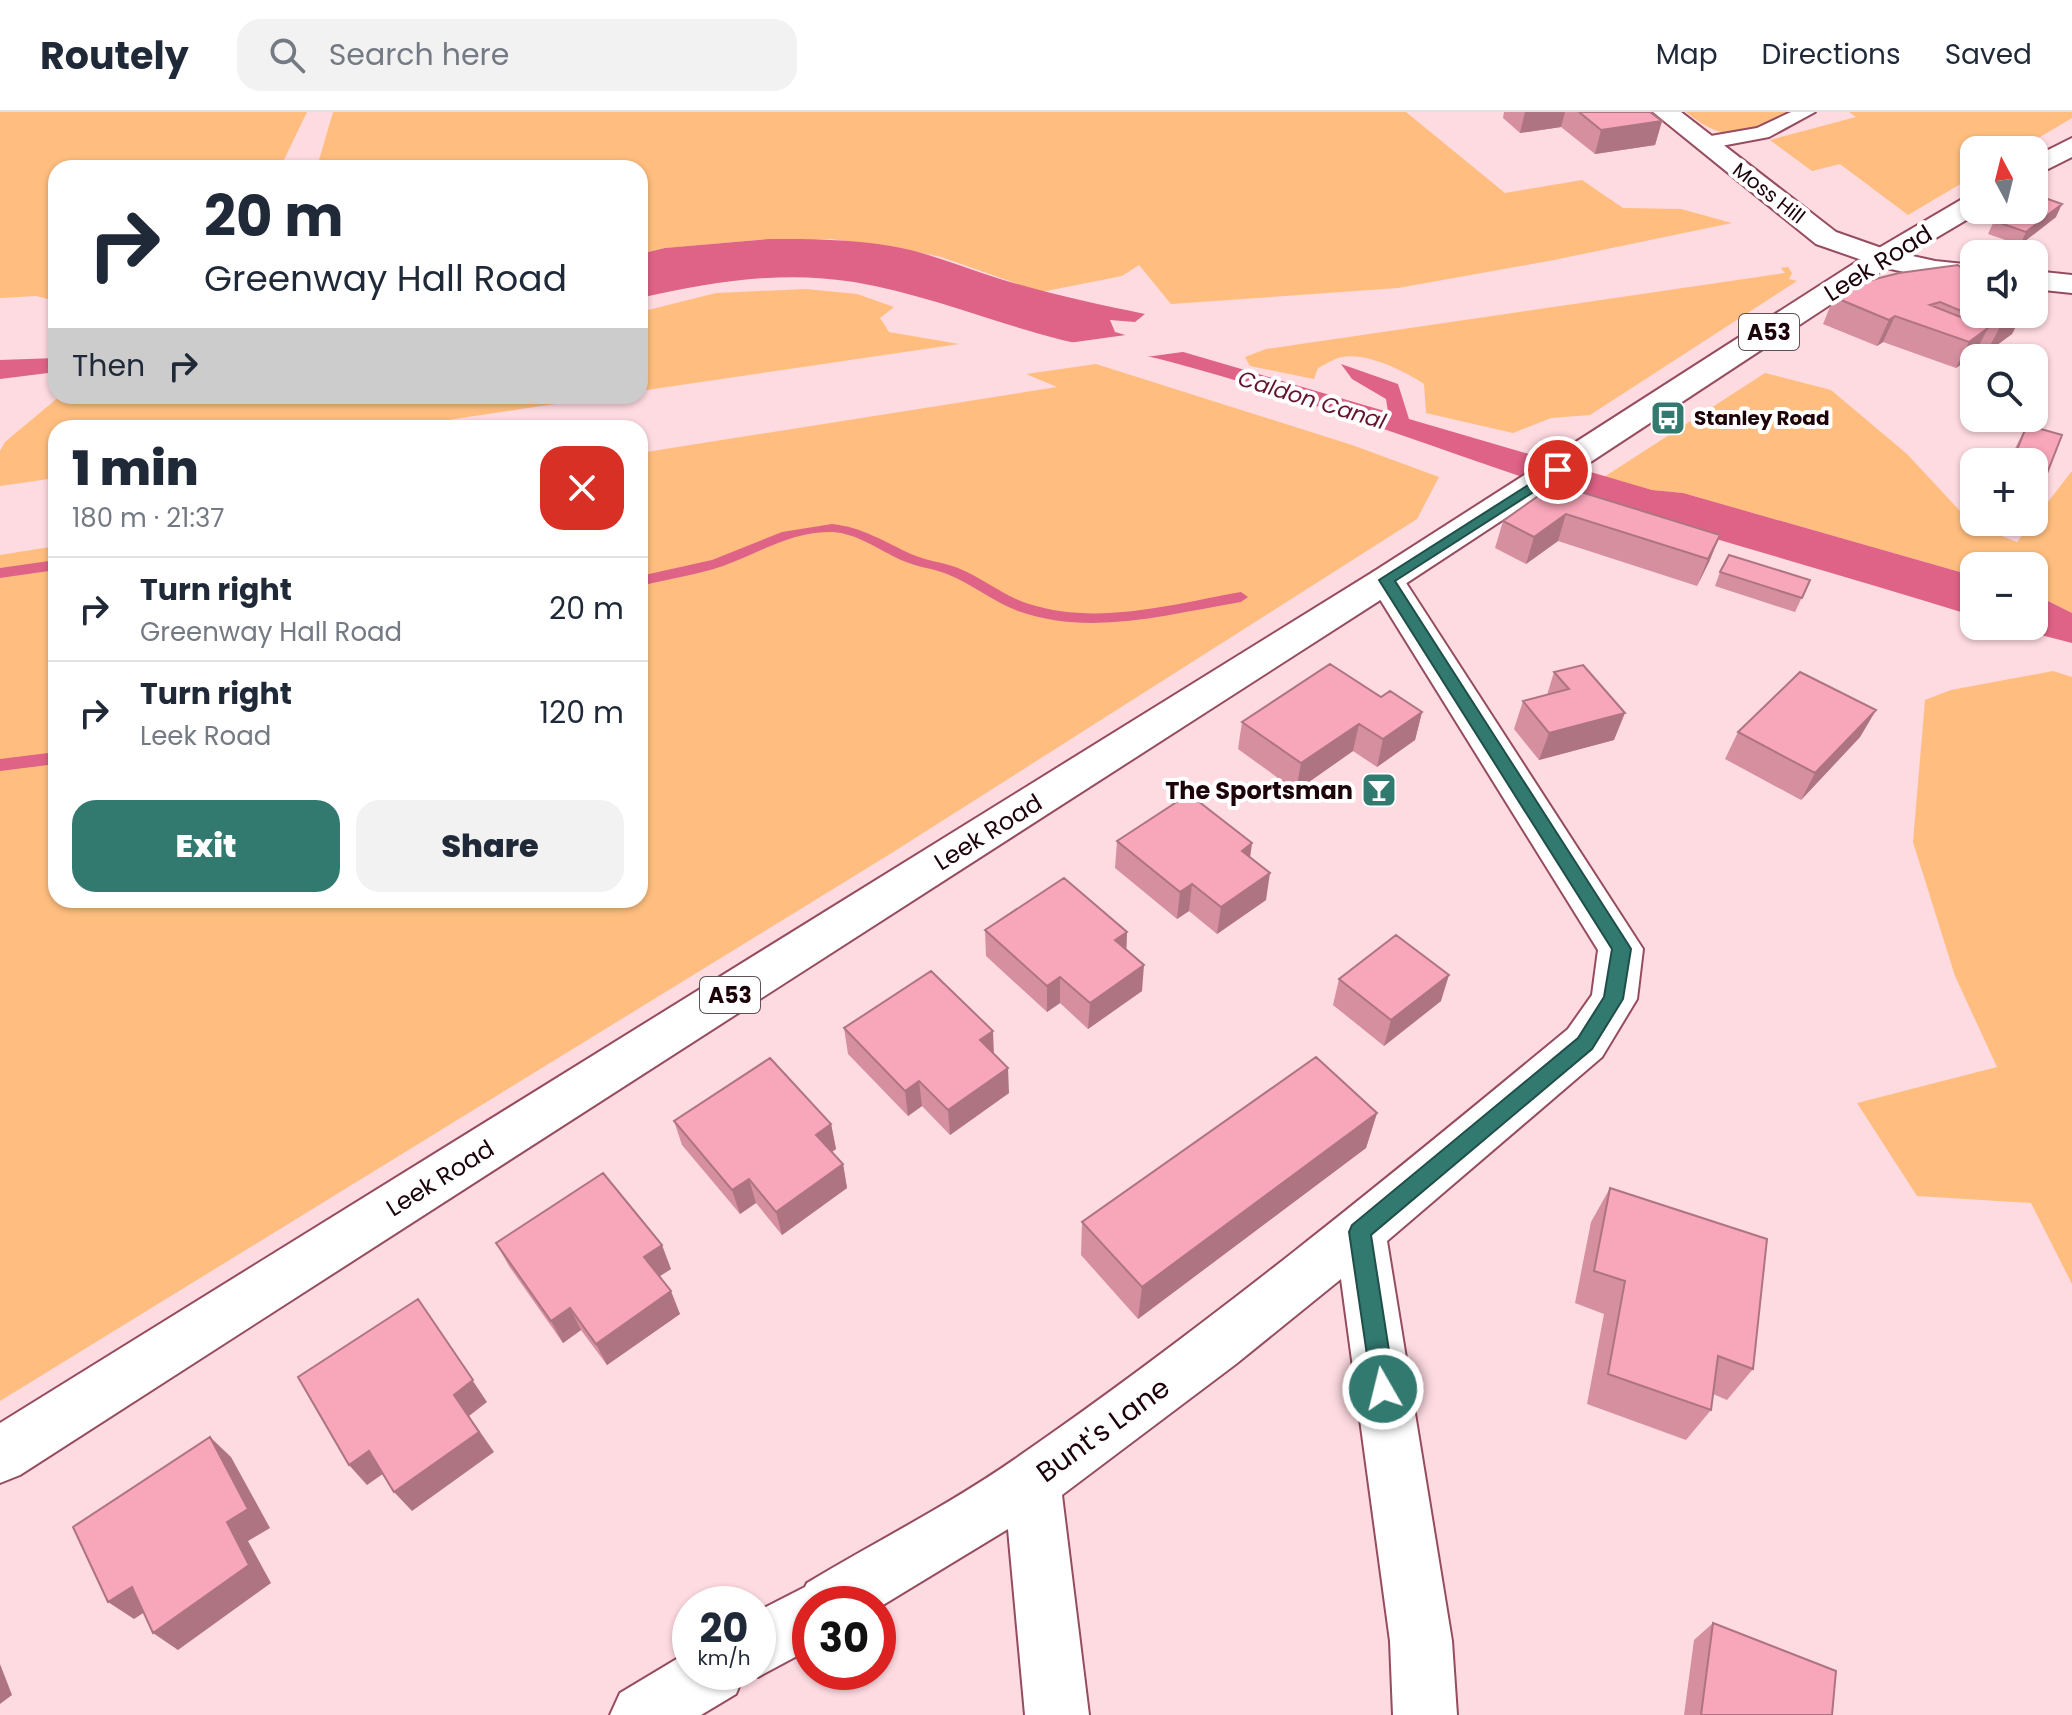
<!DOCTYPE html>
<html lang="en">
<head>
<meta charset="utf-8">
<style>
  :root { --surface:#fff; --page:#f2f2f3; --text:#1f2937; --muted:#747a83; --line:#e0e1e3; --accent:#327970 }
  body { margin:0; font-family:Poppins,sans-serif; background:var(--page); color:var(--text); height:100vh; display:flex; flex-direction:column; font-size:30px; white-space:nowrap }
  * { box-sizing:border-box; margin:0 }
  p { font-size:26px; color:var(--muted) }
  .icon { flex:none; width:44px; height:44px; fill:none; stroke:currentColor; stroke-width:2; stroke-linecap:round; stroke-linejoin:round }
  .map { position:relative; flex:1; overflow:hidden }
  .drawer { position:absolute; left:48px; top:308px; width:600px; height:488px; display:flex; flex-direction:column; background:var(--surface); border-radius:24px; box-shadow:0 2px 6px #0004 }
  .drawer>* { flex:none }
  .guide { position:absolute; left:48px; top:48px; width:600px; height:244px; border-radius:24px; box-shadow:0 2px 6px #0004; background:#fff; color:var(--text); overflow:hidden }
  .needle { width:52px; rotate:353deg }
  .buttons { position:absolute; left:1960px; top:24px; display:grid; gap:16px }
  .buttons a { display:grid; place-items:center; width:88px; height:88px; border-radius:16px; background:var(--surface); box-shadow:0 2px 6px #0004; font-size:40px }
  .speed { position:absolute; left:672px; top:1474px; display:flex; gap:16px; font-size:40px; font-weight:700; text-align:center }
  .speed>* { display:grid; place-content:center; width:104px; height:104px; border-radius:50%; background:var(--surface); box-shadow:0 2px 6px #0004; line-height:1 }
  .speed small { font-size:20px; font-weight:400 }
  .speed .limit { border:12px solid #d22; background:#fff; color:#111 }
  .pin { position:absolute; display:grid; place-items:center; width:68px; height:68px; color:#fff; margin:-34px; border:4px solid #fff; border-radius:50%; box-shadow:0 2px 8px #0007 }
  .me { position:absolute; width:88px; margin:-44px; rotate:352deg; stroke-linejoin:round; filter:drop-shadow(0 0 6px #0008) }
  .turn { display:flex; align-items:center; gap:28px; height:168px; padding:0 24px; font-size:36px }
  .turn .icon { width:104px; height:104px; stroke-width:2.5 }
  .turn b { display:block; font-size:56px; line-height:68px }
  .then { display:flex; align-items:center; height:76px; padding:0 24px; background:#0003; gap:16px; font-size:30px }
  .round { display:grid; place-items:center; flex:none; width:84px; height:84px; border-radius:24px; background:var(--page) }
  .summary { display:flex; align-items:center; justify-content:space-between; height:136px; padding:0 24px }
  h1 { font-size:48px; font-weight:800; line-height:60px }
  .button { display:flex; gap:16px; margin-top:auto; padding:16px 24px }
  .button a { flex:1; height:92px; border-radius:24px; background:var(--accent); color:#fff; font-size:32px; font-weight:800; line-height:92px; text-align:center }
  .button a+a { background:var(--page); color:var(--text) }
  ul { padding:0; list-style:none }
  li { display:flex; align-items:center; gap:24px; height:104px; padding:0 24px; border-top:2px solid var(--line) }
  li div { flex:1 }
  li b { display:block; font-size:30px }
  li em { font-style:normal }
  header { display:flex; align-items:center; gap:48px; box-sizing:border-box; height:112px; padding:0 40px; background:var(--surface); border-bottom:2px solid var(--line) }
  header strong { font-size:38px }
  nav { display:flex; gap:44px; margin-inline-start:auto; font-size:28px }
  .search { width:560px; height:72px; background:var(--page); display:flex; align-items:center; gap:20px; box-sizing:border-box; padding:0 28px; border-radius:24px; color:var(--muted); font-size:30px }
  .map>svg:first-child { display:block }
  .green { fill:#ffbe7f }
  .water { fill:#df6387 }
  .pier { fill:#fedae1 }
  .lines { fill:none; stroke-linecap:round; stroke-linejoin:round }
  .stream { fill:#df6387; fill-rule:evenodd }
  .service-casing { stroke:#954c5f; stroke-width:4 }
  .minor-casing { stroke:#954c5f; stroke-width:4 }
  .tertiary-casing { stroke:#954c5f; stroke-width:4 }
  .trunk-casing { stroke:#954c5f; stroke-width:4 }
  .service { fill:#fff; fill-rule:evenodd }
  .minor { fill:#fff; fill-rule:evenodd }
  .tertiary { fill:#fff; fill-rule:evenodd }
  .trunk { fill:#fff; fill-rule:evenodd }
  .wall { fill:#d58f9f }
  .shaded-wall { fill:#ae7482 }
  .building { fill:#f8a6b9; stroke:#ae7482; stroke-width:2 }
  .route { fill:#327970; stroke:#204f49; stroke-width:2 }
  .labels { text-anchor:middle; dominant-baseline:central; stroke-width:8; stroke-linejoin:round; paint-order:stroke }
  .far-street-label { font-size:20px; fill:#1c030a; stroke:#fff }
  .far-poi-label { font-size:20px; font-weight:bold; fill:#1c030a; stroke:#fff; text-anchor:start }
  .shield { fill:#fff; stroke:#604f54; stroke-width:2 }
  .shield-label { font-size:22px; font-weight:bold; fill:#1c030a }
  .far-water-label { font-size:22px; font-style:italic; fill:#631430; stroke:#fff }
  .street-label { font-size:24px; fill:#1c030a; stroke:#fff }
  .poi-label { font-size:24px; font-weight:bold; fill:#1c030a; stroke:#fff; text-anchor:end }
  .near-street-label { font-size:28px; fill:#1c030a; stroke:#fff }
</style>
</head>
<body>
<header>
<strong>Routely</strong>
<div class="search"><svg class="icon" aria-label="search" viewBox="0 0 24 24"><circle cx="10" cy="10" r="6"/><path d="M15 15l6 6"/></svg>Search here</div>
<nav><a>Map</a><a>Directions</a><a>Saved</a></nav>
</header>
<div class="map">
<svg width="2072" height="1603" viewBox="0 0 2072 1603">
  <rect width="100%" height="100%" fill="#fedae1"/>
  <!-- green -->
  <path class="green" d="M0 0H307L280 56H56V189L36 184 0 186Z
    M333 0H1406L1505 81 1582 68 1623 96 1681 97 1732 111 1554 148 1398 176 1171 192 1139 153 1122 164 1041 180 941 145 891 134 830 127H769L665 136 640 142V56H314L317 55Z
    M1686 0H1793L1787 6C1741 22 1727 33 1686 0Z
    M1849 0H2072V6L2018 38H1974V64L1908 103 1840 52 1812 59 1770 28 1856 5Z
    M1788 155 1792 161 1789 167 1797 169 1590 303 1551 306 1513 321 1426 301 1424 272C1405 259 1366 240 1343 245 1335 246 1326 252 1318 256L1314 267 1250 254 1245 245 1266 237 1785 161 1781 156Z
    M806 177 857 182 894 195 880 206 889 220 959 232 640 279V200L716 181Z
    M1096 252 1352 333 1439 365 1417 407 890 742 0 1289V443L56 434V788H640V341L1057 275 1026 262Z
    M1765 261 1831 278 1907 342 1960 399 1991 420 2017 430 2072 359V501L2034 482V454H1974V464L1683 381 1652 378 1604 365Z
    M60 284H609L393 316H56V366L0 374V339L5 330Z
    M2053 559 2072 565V1172L2031 1091 1917 1084 1857 991 1997 955 1955 864 1913 730 1925 588 1951 578Z"/>
  <!-- water -->
  <path class="water" d="M769 127C810 127 851 127 891 134 928 140 961 155 997 166 1046 181 1095 192 1145 202L1135 210 1110 208 1115 220 1388 300 1386 287 1352 267 1341 252 1398 272 1409 307 1652 378 1683 381 1974 464V504C1837 461 1698 424 1561 378 1431 335 1303 285 1171 250 1135 240 1098 237 1062 228 992 210 925 182 854 170 781 158 711 170 640 186V142L665 136Z
    M56 246V260L0 267V248Z
    M2034 482 2072 501V531L2005 514H2034Z"/>
  <!-- pier -->
  <path class="pier" d="M1133 222 1190 239 1131 247 1061 232Z"/>
  <g class="lines">
    <!-- stream -->
    <path class="stream" d="M832 412C862 415 885 430 911 442 926 449 943 450 958 456 983 466 1003 484 1029 492 1098 514 1173 492 1241 480L1248 485 1241 490C1168 502 1091 525 1018 499 992 489 972 472 947 462 932 456 916 455 901 448 879 438 858 422 833 420 794 418 759 441 723 454 696 463 668 467 640 474V464L712 448 782 420Z
      M56 448V458L0 466V456Z
      M56 640V652L0 659V647Z"/>
    <defs>
      <path id="service" d="M1791 0H1815L1769 25 1705 37 1696 31 1705 25 1757 16Z"/>
      <path id="minor" d="M1386 457 1399 460 1643 837 1637 887 1602 945 1387 1129 1452 1529 1457 1603H1393L1390 1529 1341 1167 1236 1252 1062 1383 1089 1603H1025L1008 1417 878 1496V1492H810V1537L758 1565 747 1560H758V1499L805 1475 807 1471C875 1430 949 1393 1015 1347 1207 1214 1388 1066 1568 917L1592 883 1598 838 1368 468 1373 460Z
        M690 1539V1560H745L736 1582 701 1603H610L620 1581Z"/>
      <path id="tertiary" d="M1653 0H1681L1836 120 1890 139 1935 149 1974 153V171L1935 167 1882 155 1816 132Z
        M2034 159 2072 163V181L2034 177Z"/>
      <path id="trunk" d="M2072 26V45L2034 64V45Z
        M1974 84V98H1983L1892 152 1399 476 20 1363 0 1371V1311L1373 460 1872 140 1964 86Z"/>
    </defs>
    <!-- service casing -->
    <use href="#service" class="service-casing"/>
    <!-- minor casing -->
    <use href="#minor" class="minor-casing"/>
    <!-- tertiary casing -->
    <use href="#tertiary" class="tertiary-casing"/>
    <!-- trunk casing -->
    <use href="#trunk" class="trunk-casing"/>
    <!-- service -->
    <use href="#service" class="service"/>
    <!-- minor -->
    <use href="#minor" class="minor"/>
    <!-- tertiary -->
    <use href="#tertiary" class="tertiary"/>
    <!-- trunk -->
    <use href="#trunk" class="trunk"/>
  </g>
  <!-- wall -->
  <path class="wall" d="M1504 0H1650L1662 9 1655 33 1595 42 1561 15 1520 21 1503 6Z
    M2022 104 2056 105 2020 133 1988 122 1994 109Z
    M1958 153 1974 202H2022L2012 222 1986 241 1977 237 1974 243 1956 256 1883 230 1877 234 1823 212 1834 185Z
    M2027 313 2062 323 2034 391V350H2008Z
    M1555 372 1720 423 1709 450 1697 474 1558 429 1526 452 1495 436 1503 409Z
    M2009 410H2023L2021 414Z
    M1720 460 1810 468 1795 500 1715 474Z
    M1554 560 1614 628 1539 648 1514 617 1523 589 1547 583Z
    M1381 585 1422 600 1415 628 1377 655 1353 639 1296 679 1238 637 1242 610Z
    M1876 598 1860 625 1801 688 1725 647 1738 620Z
    M1117 729 1252 731 1250 746 1266 788 1217 822 1189 799 1177 807 1115 756Z
    M985 818 1127 820 1126 838 1142 879 1088 917 1060 891 1047 900 986 844Z
    M1339 867 1441 889 1384 934 1333 893Z
    M844 916 994 942 1009 981 950 1023 922 994 908 1004 848 942Z
    M1377 1001 1366 1036 1138 1207 1081 1143 1082 1110Z
    M674 1009 831 1012 836 1037 832 1040 843 1052 847 1076 782 1123 756 1091 740 1102 682 1033Z
    M1610 1076 1753 1257 1727 1288 1713 1282 1711 1298 1686 1328 1587 1292 1604 1202 1575 1191 1591 1110Z
    M496 1131 671 1157 659 1164 680 1202 607 1253 581 1218 563 1231 509 1154Z
    M1713 1511 1832 1603H1684L1694 1528Z"/>
  <!-- shaded-wall -->
  <path class="shaded-wall" d="M1525 0H1565L1561 15 1520 21Z
    M1662 9 1655 33 1595 42 1601 18Z
    M2062 92 2056 105 2020 133 2026 120Z
    M2017 202H2022L2012 222 1986 241 2000 215Z
    M1895 204 1883 230 1877 234 1889 208Z
    M1988 216 1974 243 1956 256 1969 230Z
    M1566 402 1558 429 1526 452 1534 425Z
    M1720 423 1709 450 1697 474 1708 447Z
    M1876 598 1860 625 1801 688 1815 661Z
    M1422 600 1415 628 1377 655 1383 627Z
    M1625 601 1614 628 1539 648 1549 621Z
    M1359 612 1353 639 1296 679 1301 651Z
    M1252 731 1248 758 1242 739Z
    M1270 761 1266 788 1217 822 1221 795Z
    M1192 772 1189 799 1177 807 1180 780Z
    M1127 820 1126 846 1115 828Z
    M1144 853 1142 879 1088 917 1090 891Z
    M1449 863 1441 889 1384 934 1391 908Z
    M1060 865V891L1047 900V874Z
    M993 919 994 944 980 928Z
    M1008 956 1009 981 950 1023 948 998Z
    M919 969 922 994 908 1004 905 979Z
    M1377 1001 1366 1036 1138 1207 1142 1175Z
    M831 1012 836 1037 821 1047 816 1023Z
    M843 1052 847 1076 782 1123 776 1100Z
    M749 1067 756 1091 740 1102 732 1078Z
    M662 1133 671 1157 654 1168 644 1145Z
    M671 1179 680 1202 607 1253 596 1232Z
    M418 1187 487 1290 469 1304 494 1340 412 1399 394 1380 454 1283Z
    M570 1196 581 1218 563 1231 551 1209Z
    M210 1325 231 1345 270 1416 248 1429 271 1471 178 1538 153 1521 227 1410Z
    M369 1339 387 1359 367 1373 349 1353Z
    M132 1475 157 1492 134 1507 108 1490Z
    M0 1552 12 1583 0 1592Z"/>
  <!-- building -->
  <path class="building" d="M1579 0H1650L1662 9 1601 18Z
    M2045 86 2062 92 2026 120 1994 109 2008 99 2022 104 2029 98H2034V94Z
    M1958 153 1974 166V171L1966 172 1974 175V202H2017L2000 215 1940 190 1930 193 1988 216 1969 230 1895 204 1889 208 1834 185 1852 173 1899 161Z
    M2027 313 2062 323 2037 387 2034 386V350H2012Z
    M1555 372 1720 423 1708 447 1566 402 1534 425 1503 409Z
    M1729 443 1810 468 1802 486 1720 460Z
    M1330 552 1381 585 1390 579 1422 600 1383 627 1359 612 1301 651 1242 610Z
    M1583 553 1625 601 1549 621 1523 589 1569 577 1554 560Z
    M1800 560 1876 598 1815 661 1738 620Z
    M1189 682 1252 731 1242 739 1270 761 1221 795 1192 772 1180 780 1117 729Z
    M1064 766 1127 820 1115 828 1144 853 1090 891 1060 865 1047 874 985 818Z
    M1396 823 1449 863 1391 908 1339 867Z
    M931 859 993 919 980 928 1008 956 948 998 919 969 905 979 844 916Z
    M1316 945 1377 1001 1142 1175 1082 1110Z
    M770 946 831 1012 816 1023 843 1052 776 1100 749 1067 732 1078 674 1009Z
    M603 1061 662 1133 644 1145 671 1179 596 1232 570 1196 551 1209 496 1131Z
    M1610 1076 1767 1127 1753 1257 1718 1244 1711 1298 1608 1262 1625 1169 1594 1159Z
    M418 1187 473 1268 454 1283 479 1320 394 1380 369 1339 349 1353 298 1265Z
    M210 1325 248 1397 227 1410 249 1453 153 1521 132 1475 108 1490 73 1415Z
    M1713 1511 1836 1559 1832 1603H1701Z"/>
  <!-- route -->
  <path class="route" d="M1558 354 1565 358 1563 361 1395 469 1628 832 1631 837 1623 887 1592 937 1371 1123 1395 1277 1391 1285 1383 1288 1375 1285 1372 1277 1349 1120 1352 1113 1578 926 1604 885 1612 837 1379 468Z"/>
  <!-- icons -->
  <defs>
    <symbol id="bus-square" viewBox="-11 -11 22 22"><rect x="-9" y="-9" width="18" height="18" rx="4" fill="#327970" stroke="#fff"/><path d="M-5-6H5V4H4V6H2V4H-2V6H-4V4H-5ZM-3.5-4V0h7V-4ZM-3.5 1.2v1.5H-2V1.2ZM2 1.2v1.5H3.5V1.2Z" fill="#fff"/></symbol>
    <symbol id="bar-square" viewBox="-11 -11 22 22"><rect x="-9" y="-9" width="18" height="18" rx="4" fill="#327970" stroke="#fff"/><path d="M-6-5H6L.8 .8V4.5H3.5V6h-7V4.5H-.8V.8Z" fill="#fff"/></symbol>
  </defs>
  <g fill-rule="evenodd">
    <use href="#bus-square" x="1648" y="286" width="40" height="40"/>
    <use href="#bar-square" x="1359" y="658" width="40" height="40"/>
  </g>
  <g class="labels">
    <!-- far-street labels -->
    <g class="far-street-label">
      <text transform="translate(1769 81) rotate(38)">Moss Hill</text>
    </g>
    <!-- far-poi labels -->
    <g class="far-poi-label">
      <text x="1694" y="306">Stanley Road</text>
    </g>
    <!-- shield labels -->
    <g class="shield">
      <rect x="1739" y="202" width="60" height="36" rx="6"/>
      <rect x="700" y="865" width="60" height="36" rx="6"/>
    </g>
    <g class="shield-label">
      <text x="1769" y="220">A53</text>
      <text x="730" y="883">A53</text>
    </g>
    <!-- far-water labels -->
    <g class="far-water-label">
      <text transform="translate(1312 288) rotate(17)">Caldon Canal</text>
    </g>
    <!-- street labels -->
    <g class="street-label">
      <text transform="translate(1878 151) rotate(-32)">Leek Road</text>
      <text transform="translate(988 720) rotate(-32)">Leek Road</text>
      <text transform="translate(440 1066) rotate(-32)">Leek Road</text>
    </g>
    <!-- poi labels -->
    <g class="poi-label">
      <text x="1353" y="678">The Sportsman</text>
    </g>
    <!-- near-street labels -->
    <g class="near-street-label">
      <text transform="translate(1103 1318) rotate(-36)">Bunt's Lane</text>
    </g>
  </g>
</svg>
<div class="buttons">
<a><svg class="needle" viewBox="-14 -14 28 28"><path d="M0-13l5 13h-10z" fill="#e53935"/><path d="M0 13l5-13h-10z" fill="#747a83"/></svg></a>
<a><svg class="icon" aria-label="sound" viewBox="0 0 24 24"><path d="M4 9h4l5-4v14l-5-4H4zM17 9q2 3 0 6"/></svg></a>
<a><svg class="icon" aria-label="search" viewBox="0 0 24 24"><circle cx="10" cy="10" r="6"/><path d="M15 15l6 6"/></svg></a>
<a>+</a>
<a>−</a>
</div>
<div class="speed"><div>20<small>km/h</small></div><div class="limit">30</div></div>
<div class="pin" style="left:1558px;top:358px;background:#d93025"><svg class="icon" aria-label="arrive" viewBox="0 0 24 24"><path d="M6 21V4h12l-3 4 3 4H6"/></svg></div>
<svg class="me" style="left:1383px;top:1277px" viewBox="-20 -20 40 40"><circle r="17" fill="#327970" stroke="#fff" stroke-width="3"/><path d="M0-11L8 9 0 5-8 9z" fill="#fff"/></svg>
<div class="guide">
<div class="turn"><svg class="icon" aria-label="right" viewBox="0 0 24 24"><path d="M7 20v-9h11M14 6l5 5-5 5"/></svg><div><b>20 m</b>Greenway Hall Road</div></div>
<div class="then">Then<svg class="icon" aria-label="right" viewBox="0 0 24 24"><path d="M7 20v-9h11M14 6l5 5-5 5"/></svg></div>
</div>
<section class="drawer">
<div class="summary"><div><h1>1 min</h1><p>180 m · 21:37</p></div><a class="round" style="background:#d93025;color:#fff"><svg class="icon" aria-label="close" viewBox="0 0 24 24"><path d="M6 6l12 12M18 6L6 18"/></svg></a></div>
<ul>
<li><svg class="icon" aria-label="right" viewBox="0 0 24 24"><path d="M7 20v-9h11M14 6l5 5-5 5"/></svg><div><b>Turn right</b><p>Greenway Hall Road</p></div><em>20 m</em></li>
<li><svg class="icon" aria-label="right" viewBox="0 0 24 24"><path d="M7 20v-9h11M14 6l5 5-5 5"/></svg><div><b>Turn right</b><p>Leek Road</p></div><em>120 m</em></li>
</ul>
<div class="button"><a>Exit</a><a>Share</a></div>
</section>
</div>
</body>
</html>
